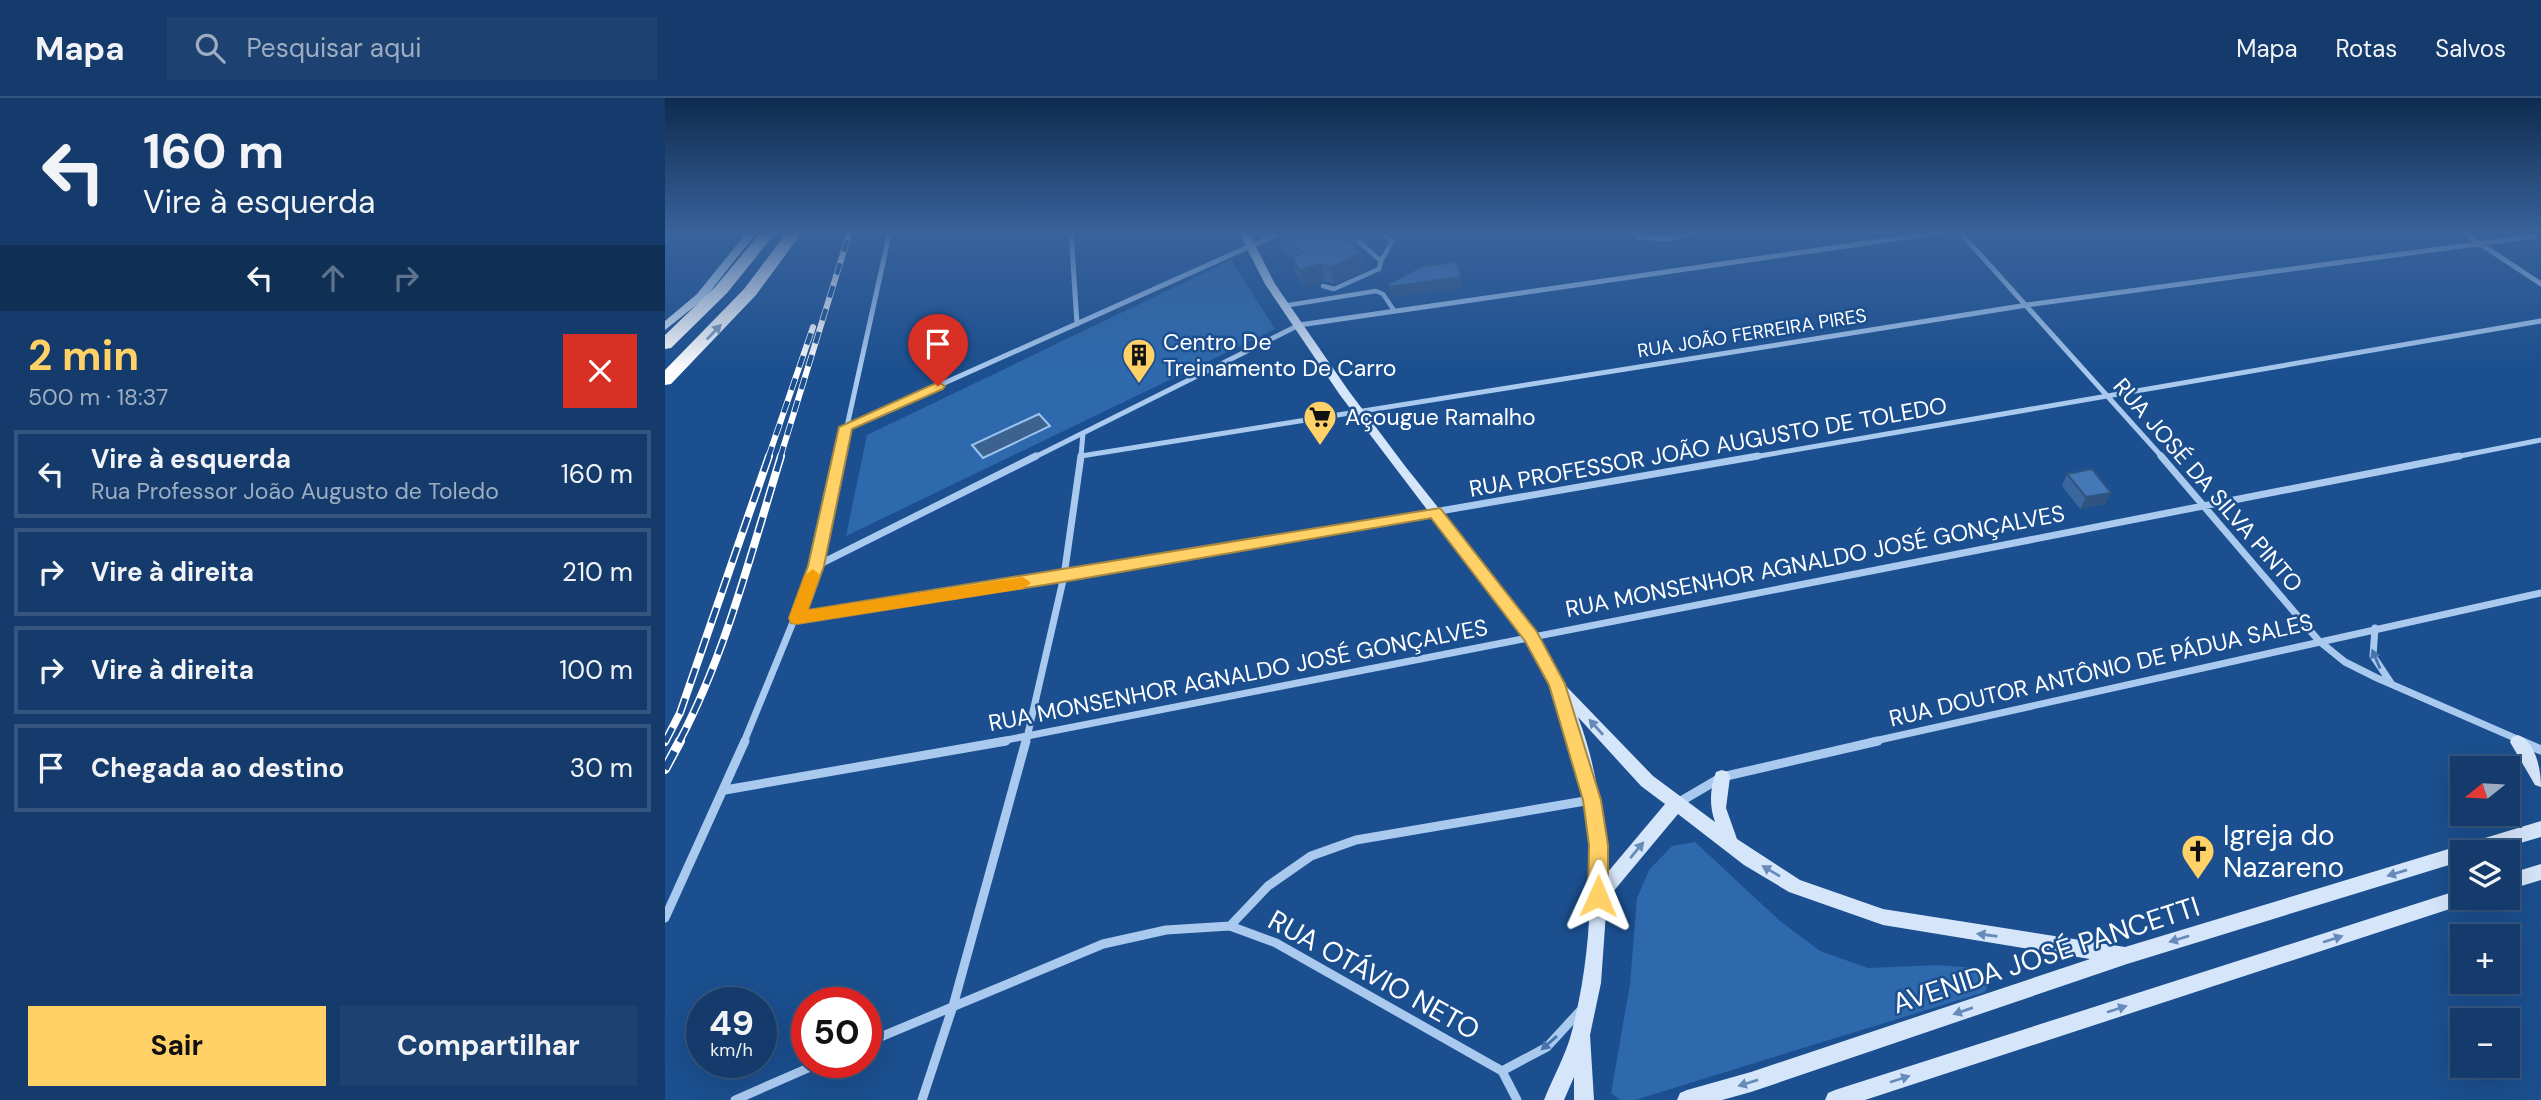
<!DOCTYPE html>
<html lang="pt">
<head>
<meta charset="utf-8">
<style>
  :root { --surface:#143b6b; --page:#1d4271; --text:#f1f3f6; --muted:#9dadc1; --line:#33557e; --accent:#ffd166 }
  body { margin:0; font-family:"DM Sans",sans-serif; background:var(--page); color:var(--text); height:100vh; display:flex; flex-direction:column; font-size:26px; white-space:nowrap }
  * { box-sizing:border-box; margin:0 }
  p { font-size:23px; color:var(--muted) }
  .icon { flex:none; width:38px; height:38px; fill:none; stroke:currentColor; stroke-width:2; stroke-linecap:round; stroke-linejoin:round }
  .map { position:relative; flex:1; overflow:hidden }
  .side { display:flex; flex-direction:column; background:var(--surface); width:665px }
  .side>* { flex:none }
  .hud { background:#143b6b; color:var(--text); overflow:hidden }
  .needle { width:46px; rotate:252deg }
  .controls { position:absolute; left:1785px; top:658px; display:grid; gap:14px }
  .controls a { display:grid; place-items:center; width:70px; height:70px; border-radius:0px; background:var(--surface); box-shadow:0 7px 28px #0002,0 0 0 2px var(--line); font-size:35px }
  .speed { position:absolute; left:21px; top:889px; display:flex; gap:14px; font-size:35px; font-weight:700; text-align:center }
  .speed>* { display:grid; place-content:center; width:91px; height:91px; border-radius:50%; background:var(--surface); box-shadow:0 7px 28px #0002,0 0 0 2px var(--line); line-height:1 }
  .speed small { font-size:18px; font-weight:400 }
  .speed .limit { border:10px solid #d22; background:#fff; color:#111 }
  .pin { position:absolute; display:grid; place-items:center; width:60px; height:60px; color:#fff; margin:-72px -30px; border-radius:50% 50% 50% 0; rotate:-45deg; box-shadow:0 0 7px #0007 }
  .pin .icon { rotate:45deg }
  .me { position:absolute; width:77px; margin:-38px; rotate:1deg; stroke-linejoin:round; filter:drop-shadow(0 0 5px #0008) }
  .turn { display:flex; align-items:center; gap:24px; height:147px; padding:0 28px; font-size:32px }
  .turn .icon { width:91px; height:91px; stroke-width:2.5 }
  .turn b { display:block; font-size:49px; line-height:60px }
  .lanes { display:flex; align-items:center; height:66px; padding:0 28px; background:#0003; justify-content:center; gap:35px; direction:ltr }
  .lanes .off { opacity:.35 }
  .round { display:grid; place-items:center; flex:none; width:74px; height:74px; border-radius:0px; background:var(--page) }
  .overview { display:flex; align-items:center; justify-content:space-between; height:119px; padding:0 28px }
  h1 { font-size:42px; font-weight:700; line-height:52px; color:var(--accent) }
  .button { display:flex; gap:14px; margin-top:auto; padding:14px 28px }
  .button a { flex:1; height:80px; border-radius:0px; background:var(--accent); color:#111; font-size:28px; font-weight:700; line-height:80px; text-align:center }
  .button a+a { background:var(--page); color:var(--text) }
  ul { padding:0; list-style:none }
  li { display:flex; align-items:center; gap:21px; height:88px; margin:0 14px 10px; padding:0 14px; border:4px solid var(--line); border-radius:0px }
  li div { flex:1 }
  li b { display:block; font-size:26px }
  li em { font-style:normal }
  header { display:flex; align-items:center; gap:42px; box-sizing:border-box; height:98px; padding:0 35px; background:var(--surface); border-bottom:2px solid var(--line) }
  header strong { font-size:33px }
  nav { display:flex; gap:38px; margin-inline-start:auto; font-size:24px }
  .search { width:490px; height:63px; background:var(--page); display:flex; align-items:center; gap:18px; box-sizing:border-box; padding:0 24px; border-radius:0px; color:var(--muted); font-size:26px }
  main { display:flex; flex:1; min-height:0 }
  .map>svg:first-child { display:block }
  .green { fill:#2e69ad }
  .water { fill:#3c6290; stroke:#9cc4f0; stroke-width:2 }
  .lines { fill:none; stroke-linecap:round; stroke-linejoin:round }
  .lane { stroke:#a9c9ee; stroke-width:4.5 }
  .street-far2 { stroke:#a9c9ee; stroke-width:5 }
  .street-far1 { stroke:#a9c9ee; stroke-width:7 }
  .street { stroke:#a9c9ee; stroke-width:9 }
  .secondary { fill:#d6e6fa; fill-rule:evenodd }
  .highway { fill:#fff; fill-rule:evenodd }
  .rail-far2-casing { stroke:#fff; stroke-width:6 }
  .rail-far1-casing { stroke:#fff; stroke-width:8 }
  .rail-casing { stroke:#fff; stroke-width:10 }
  .rail-far2 { stroke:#1b4f8f; stroke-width:4.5; stroke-dasharray:12; stroke-linecap:butt }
  .rail-far1 { stroke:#1b4f8f; stroke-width:5; stroke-dasharray:16; stroke-linecap:butt }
  .rail { stroke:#1b4f8f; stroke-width:7; stroke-dasharray:20; stroke-linecap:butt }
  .wall { fill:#3a679d }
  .shaded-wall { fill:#305480 }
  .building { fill:#4478b7; stroke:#305480; stroke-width:2 }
  .oneway { fill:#829ec1 }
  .oneway2 { fill:#4674ac }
  .oneway3 { fill:#668bba }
  .route { fill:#ffd166; stroke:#a68842; stroke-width:2 }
  .slow { fill:#f59e0b }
  .labels { text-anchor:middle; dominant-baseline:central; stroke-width:5; stroke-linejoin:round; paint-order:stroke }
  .far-street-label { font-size:19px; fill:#fff; stroke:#1b4f8f }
  .poi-label { font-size:23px; fill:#fff; stroke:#1b4f8f; text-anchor:start }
  .street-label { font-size:23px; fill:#fff; stroke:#1b4f8f }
  .near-poi-label { font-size:28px; fill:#fff; stroke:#1b4f8f; text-anchor:start }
  .near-street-label { font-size:28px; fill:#fff; stroke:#1b4f8f }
</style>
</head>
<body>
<header>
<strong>Mapa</strong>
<div class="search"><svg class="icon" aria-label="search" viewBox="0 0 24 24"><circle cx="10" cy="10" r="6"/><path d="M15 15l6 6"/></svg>Pesquisar aqui</div>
<nav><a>Mapa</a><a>Rotas</a><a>Salvos</a></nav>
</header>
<main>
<section class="side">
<div class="hud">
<div class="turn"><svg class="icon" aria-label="left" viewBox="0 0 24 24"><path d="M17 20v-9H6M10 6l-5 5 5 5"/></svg><div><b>160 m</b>Vire à esquerda</div></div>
<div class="lanes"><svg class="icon" aria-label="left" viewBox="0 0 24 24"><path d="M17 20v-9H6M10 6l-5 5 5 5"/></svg><svg class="icon off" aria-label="ahead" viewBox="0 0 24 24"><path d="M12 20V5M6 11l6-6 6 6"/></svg><svg class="icon off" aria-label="right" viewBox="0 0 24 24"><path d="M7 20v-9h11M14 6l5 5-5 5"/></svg></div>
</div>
<div class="overview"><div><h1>2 min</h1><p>500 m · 18:37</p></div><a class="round" style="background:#d93025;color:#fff"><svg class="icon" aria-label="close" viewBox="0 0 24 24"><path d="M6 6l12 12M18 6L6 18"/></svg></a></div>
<ul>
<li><svg class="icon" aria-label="left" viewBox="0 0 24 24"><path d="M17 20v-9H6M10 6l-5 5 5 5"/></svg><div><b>Vire à esquerda</b><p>Rua Professor João Augusto de Toledo</p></div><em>160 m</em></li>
<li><svg class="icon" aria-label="right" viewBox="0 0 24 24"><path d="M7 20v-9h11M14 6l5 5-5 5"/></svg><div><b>Vire à direita</b></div><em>210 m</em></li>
<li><svg class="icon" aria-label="right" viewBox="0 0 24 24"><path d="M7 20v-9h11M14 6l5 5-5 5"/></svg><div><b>Vire à direita</b></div><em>100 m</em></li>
<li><svg class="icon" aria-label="arrive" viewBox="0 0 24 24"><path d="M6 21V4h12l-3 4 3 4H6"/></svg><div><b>Chegada ao destino</b></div><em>30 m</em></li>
</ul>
<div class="button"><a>Sair</a><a>Compartilhar</a></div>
</section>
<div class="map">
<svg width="1876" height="1002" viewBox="0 0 1876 1002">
  <rect width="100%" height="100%" fill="#1b4f8f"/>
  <!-- green -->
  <path class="green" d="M566 162 610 231 181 438 202 337Z
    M1030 744 1115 823 1155 853 1203 870 1274 867 1310 870 1324 884 1320 894 970 1002H955L946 995 965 886 972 800 984 772 1007 748Z"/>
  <!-- water -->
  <path class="water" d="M374 316 385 328 318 360 307 347Z"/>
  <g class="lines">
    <!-- lane -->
    <path class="lane" d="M715 133 727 144 716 163
      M658 188 669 191 714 171 716 163 693 143
      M618 208 711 193 718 196 728 211"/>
    <!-- street-far2 -->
    <path class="street-far2" d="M406 133 412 226
      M970 133 973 139 1003 141 1032 133
      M1294 133 1498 360
      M1796 133 1876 186
      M181 329 619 133
      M418 335 416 358 1362 207 1870 138
      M175 360 225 133
      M368 360 634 227 1284 133
      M1083 360 1876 223
      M1785 360 1876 342"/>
    <!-- street-far1 -->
    <path class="street-far1" d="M1496 358 1654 543 1680 564 1712 580 1859 644
      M151 468 371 358
      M132 520 399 478 1093 358
      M1710 530 1708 558 1726 585
      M79 644 151 468 175 358
      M331 644 1794 358
      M361 644 399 478 416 358
      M1205 644 1876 495"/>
    <!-- street -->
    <path class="street" d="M1855 643 1876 652
      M60 692 341 643
      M1011 706 1057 679 1213 643
      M0 820 80 643
      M565 828 603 788 646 758 691 742 926 702
      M201 945 438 846 501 832 565 828 611 845 837 973 852 1002
      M837 973 882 949 915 913
      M70 1002 157 964
      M257 1002 288 908 361 643"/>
    <!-- secondary -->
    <path class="secondary" d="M83 133H93L40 200 0 232V223L32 196Z
      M573 133H583L610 186 683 292 740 368 865 525 900 587 988 678 1050 724C1044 708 1045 690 1051 674L1057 672 1063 674 1065 679 1061 710 1072 741 1135 782 1218 811 1460 849 1876 723V739L1824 754H1797V763L1462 866 1086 994 1057 1002H1012L1015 995 1022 992 1086 974 1425 861 1218 827 1124 794 1079 767 1013 716 942 801 936 885 925 937 929 1002H909V979L899 1002H879C888 979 901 957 907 933 932 835 932 725 901 629 891 598 876 570 861 542L675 297 600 186ZM913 619 976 688 1000 706 942 775C938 722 932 668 913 619Z
      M1853 637C1871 644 1876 672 1876 689L1870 687 1845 644 1847 639Z
      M1876 766V782L1843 792V776Z
      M1797 791V800H1805L1803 805 1797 807 1200 1002H1160L1163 995 1170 992Z"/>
    <!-- highway -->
    <path class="highway" d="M97 133H112L62 195 6 250 0 251V237L50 189Z
      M123 133H138L91 197 6 286 0 287V272L79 191Z"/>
    <defs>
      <path id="rail-far2" d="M103 360 148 229
        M115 360 185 133"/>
      <path id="rail-far1" d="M0 644 15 615 104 358
        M14 644C61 555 86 455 116 358"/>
      <path id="rail" d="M0 671 15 643"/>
    </defs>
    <!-- rail-far2 casing -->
    <use href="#rail-far2" class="rail-far2-casing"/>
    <!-- rail-far1 casing -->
    <use href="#rail-far1" class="rail-far1-casing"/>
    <!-- rail casing -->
    <use href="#rail" class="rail-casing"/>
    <!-- rail-far2 -->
    <use href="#rail-far2" class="rail-far2"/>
    <!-- rail-far1 -->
    <use href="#rail-far1" class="rail-far1"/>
    <!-- rail -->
    <use href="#rail" class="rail"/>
  </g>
  <!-- wall -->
  <path class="wall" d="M615 137 701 172 669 186 660 183 639 189 631 175 627 159 619 153Z
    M1402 376 1440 406 1415 411 1397 388Z"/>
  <!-- shaded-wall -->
  <path class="shaded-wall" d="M697 155 701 172 669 186 665 170Z
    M656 166 660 183 639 189 634 173Z
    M796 179 797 190 726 200 724 189Z
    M1446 395 1440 406 1415 411 1421 399Z"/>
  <!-- building -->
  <path class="building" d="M625 133H673L697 155 665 170 656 166 634 173 627 159 638 154 615 137Z
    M792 164 796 179 724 189 723 186 758 168Z
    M1427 371 1446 395 1421 399 1402 376Z"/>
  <!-- one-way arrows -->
  <defs><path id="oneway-solid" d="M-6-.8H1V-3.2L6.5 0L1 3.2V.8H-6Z" transform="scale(1.75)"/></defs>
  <use class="oneway" href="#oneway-solid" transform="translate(49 234) rotate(-46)"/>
  <g class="oneway2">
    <use href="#oneway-solid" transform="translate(1711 561) rotate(-113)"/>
    <use href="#oneway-solid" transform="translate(884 945) rotate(139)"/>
  </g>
  <g class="oneway3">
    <use href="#oneway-solid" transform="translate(931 629) rotate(-132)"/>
    <use href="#oneway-solid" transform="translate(972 752) rotate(-50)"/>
    <use href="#oneway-solid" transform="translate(1106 773) rotate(-149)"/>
    <use href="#oneway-solid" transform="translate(1732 775) rotate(163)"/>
    <use href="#oneway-solid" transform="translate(1322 837) rotate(-172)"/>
    <use href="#oneway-solid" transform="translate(1514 841) rotate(163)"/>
    <use href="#oneway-solid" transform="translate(1668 841) rotate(-18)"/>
    <use href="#oneway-solid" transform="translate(1452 911) rotate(-18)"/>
    <use href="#oneway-solid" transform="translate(1298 913) rotate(161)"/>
    <use href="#oneway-solid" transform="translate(1235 981) rotate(-18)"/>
    <use href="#oneway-solid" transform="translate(1083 985) rotate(163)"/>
  </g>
  <!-- sky -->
  <linearGradient id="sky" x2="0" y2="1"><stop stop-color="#0f2b4f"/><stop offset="0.49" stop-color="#39639b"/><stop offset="1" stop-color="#39639b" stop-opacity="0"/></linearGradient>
  <rect width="1876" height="274" fill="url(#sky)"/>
  <!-- route -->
  <path class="route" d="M273 284 280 288 278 291 187 331 159 468 143 512 775 410 872 534 900 586 936 702 943 747V798L940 804 933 807 926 804 923 798 924 747 918 702 884 587 860 543 766 420 398 484 132 526 126 525 124 520 143 468 174 329Z"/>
  <!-- slow -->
  <path class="slow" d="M148 471 155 477 143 512 358 479 366 485 358 491 132 526 126 525 124 520 140 477Z"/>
  <!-- icons -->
  <defs>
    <symbol id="building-pin" viewBox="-11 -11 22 30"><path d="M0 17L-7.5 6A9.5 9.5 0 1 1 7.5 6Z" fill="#ffd166" stroke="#1b4f8f"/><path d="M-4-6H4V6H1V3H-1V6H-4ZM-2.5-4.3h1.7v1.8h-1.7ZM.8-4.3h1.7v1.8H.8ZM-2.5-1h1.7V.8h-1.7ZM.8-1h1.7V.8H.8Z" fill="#111"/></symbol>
    <symbol id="supermarket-pin" viewBox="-11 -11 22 30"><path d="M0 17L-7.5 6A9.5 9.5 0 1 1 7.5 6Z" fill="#ffd166" stroke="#1b4f8f"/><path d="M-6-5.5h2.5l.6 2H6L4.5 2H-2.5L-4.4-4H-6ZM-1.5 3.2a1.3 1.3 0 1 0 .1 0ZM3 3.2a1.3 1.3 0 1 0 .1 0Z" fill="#111"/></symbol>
    <symbol id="church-pin" viewBox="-11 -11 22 30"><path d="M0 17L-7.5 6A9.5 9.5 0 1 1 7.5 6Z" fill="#ffd166" stroke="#1b4f8f"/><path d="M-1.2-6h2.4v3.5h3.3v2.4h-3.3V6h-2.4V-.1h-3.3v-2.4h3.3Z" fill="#111"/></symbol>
  </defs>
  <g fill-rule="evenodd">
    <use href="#building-pin" x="455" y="238" width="38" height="52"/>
    <use href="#supermarket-pin" x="636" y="300" width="38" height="52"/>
    <use href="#church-pin" x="1514" y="734" width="38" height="52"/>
  </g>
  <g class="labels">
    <!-- far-street labels -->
    <g class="far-street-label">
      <text transform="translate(1087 235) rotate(-9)">RUA JOÃO FERREIRA PIRES</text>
    </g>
    <!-- poi labels -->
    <g class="poi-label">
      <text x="498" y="244">Centro De<tspan x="498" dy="26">Treinamento De Carro</tspan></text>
      <text x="680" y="319">Açougue Ramalho</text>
    </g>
    <!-- street labels -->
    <g class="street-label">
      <text transform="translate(1043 349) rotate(-10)">RUA PROFESSOR JOÃO AUGUSTO DE TOLEDO</text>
      <text transform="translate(1543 387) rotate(49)">RUA JOSÉ DA SILVA PINTO</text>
      <text transform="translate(1150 463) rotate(-11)">RUA MONSENHOR AGNALDO JOSÉ GONÇALVES</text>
      <text transform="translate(1436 572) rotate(-13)">RUA DOUTOR ANTÔNIO DE PÁDUA SALES</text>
      <text transform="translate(573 577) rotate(-11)">RUA MONSENHOR AGNALDO JOSÉ GONÇALVES</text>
    </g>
    <!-- near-poi labels -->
    <g class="near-poi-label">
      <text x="1558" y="737">Igreja do<tspan x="1558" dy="32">Nazareno</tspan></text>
    </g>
    <!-- near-street labels -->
    <g class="near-street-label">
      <text transform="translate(1381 857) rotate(-18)">AVENIDA JOSÉ PANCETTI</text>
      <text transform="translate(709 877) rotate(29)">RUA OTÁVIO NETO</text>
    </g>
  </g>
</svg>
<div class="controls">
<a><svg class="needle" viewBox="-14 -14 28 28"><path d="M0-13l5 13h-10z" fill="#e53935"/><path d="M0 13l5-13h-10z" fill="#9dadc1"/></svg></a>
<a><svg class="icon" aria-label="layers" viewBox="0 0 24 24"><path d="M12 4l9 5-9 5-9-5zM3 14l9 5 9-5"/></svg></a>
<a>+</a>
<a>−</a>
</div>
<div class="speed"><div>49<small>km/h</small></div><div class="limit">50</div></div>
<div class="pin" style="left:273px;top:288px;background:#d93025"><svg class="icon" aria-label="arrive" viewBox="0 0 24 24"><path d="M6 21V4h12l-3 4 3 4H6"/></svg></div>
<svg class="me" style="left:933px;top:798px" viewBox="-20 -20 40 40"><path d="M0-17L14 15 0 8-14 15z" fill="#ffd166" stroke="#fff" stroke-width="4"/></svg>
</div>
</main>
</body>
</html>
